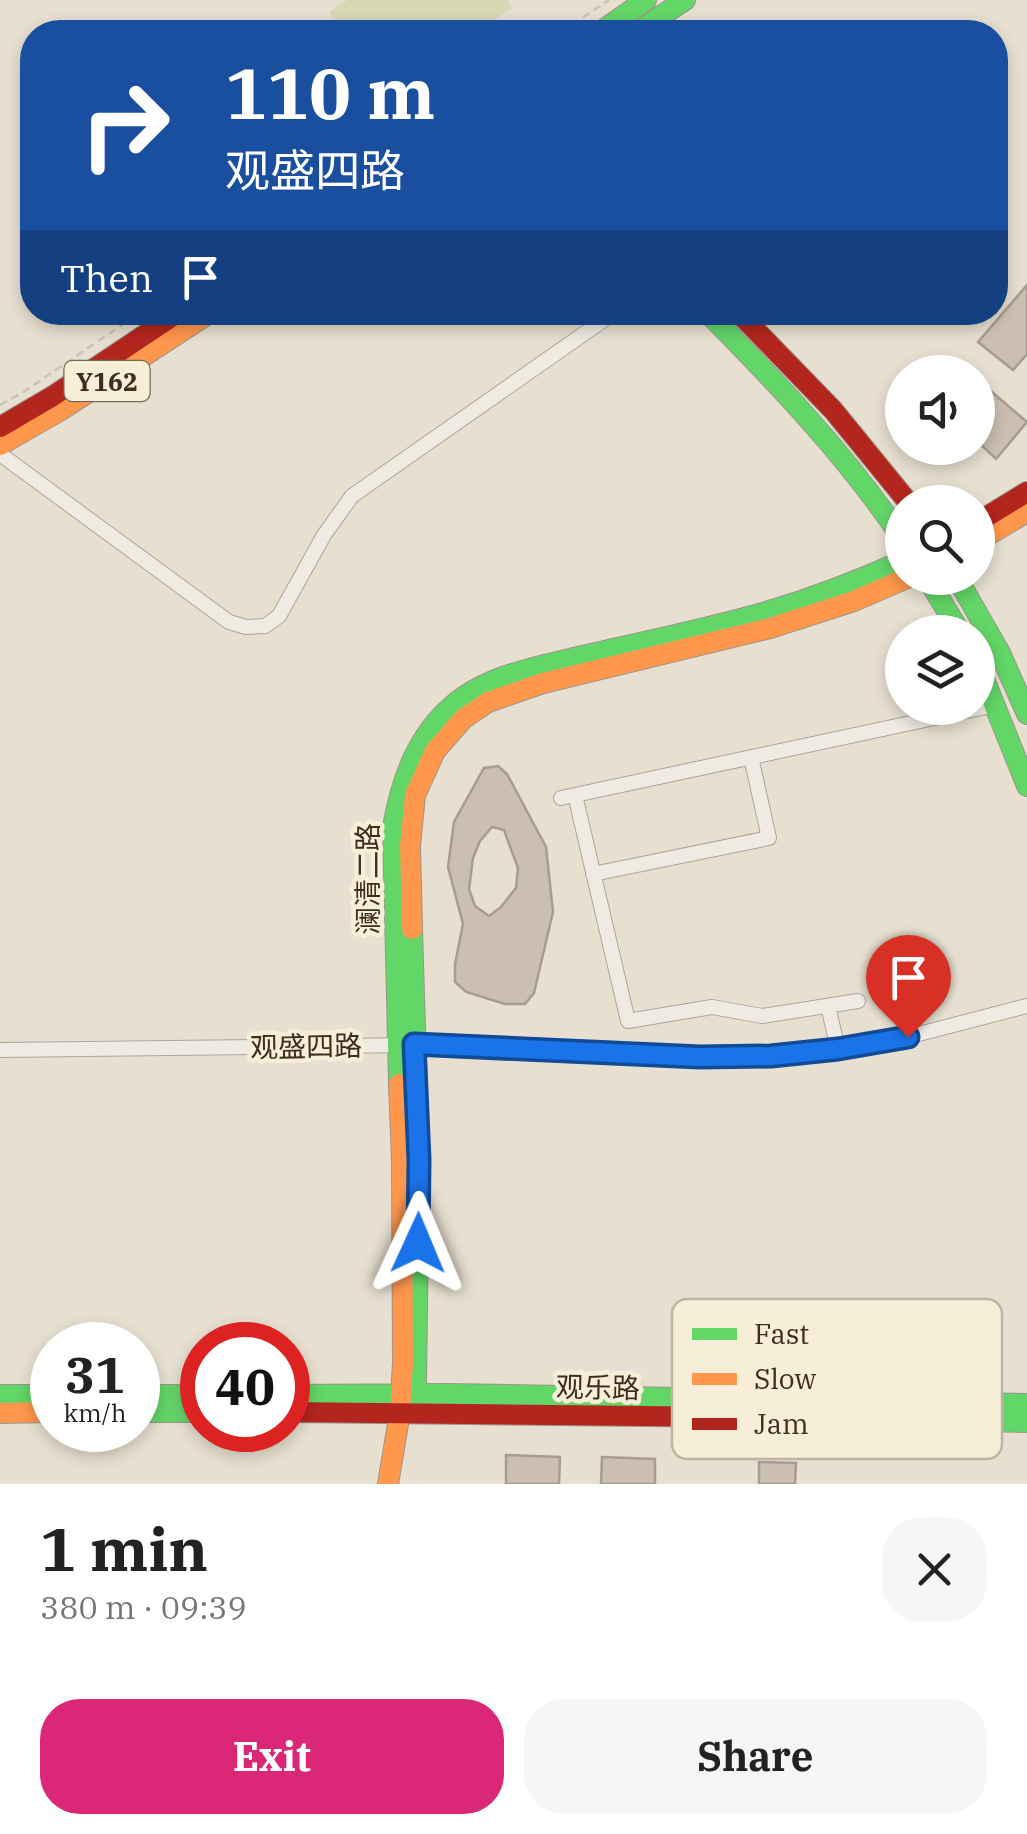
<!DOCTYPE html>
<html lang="en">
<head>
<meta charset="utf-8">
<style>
  :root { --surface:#fff; --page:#f6f6f6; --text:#222; --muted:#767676; --accent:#db2777 }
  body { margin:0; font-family:"IBM Plex Serif","Noto Sans SC",serif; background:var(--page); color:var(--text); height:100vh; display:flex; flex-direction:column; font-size:38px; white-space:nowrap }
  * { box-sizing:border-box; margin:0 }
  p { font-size:32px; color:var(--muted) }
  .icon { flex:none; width:55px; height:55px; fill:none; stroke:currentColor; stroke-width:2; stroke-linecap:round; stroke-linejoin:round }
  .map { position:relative; height:1484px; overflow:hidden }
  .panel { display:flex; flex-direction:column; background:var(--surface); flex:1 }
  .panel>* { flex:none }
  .banner { position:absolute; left:20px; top:20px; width:988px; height:305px; border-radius:40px; box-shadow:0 5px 15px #0003; background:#1a4fa0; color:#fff; overflow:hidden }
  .tools { position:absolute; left:885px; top:355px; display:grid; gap:20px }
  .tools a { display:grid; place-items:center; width:110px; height:110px; border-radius:50%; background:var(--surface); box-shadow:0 5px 15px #0003; font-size:50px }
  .speed { position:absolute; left:30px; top:1322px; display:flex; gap:20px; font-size:50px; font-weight:700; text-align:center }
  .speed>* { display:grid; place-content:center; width:130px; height:130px; border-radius:50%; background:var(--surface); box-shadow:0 5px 15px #0003; line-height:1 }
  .speed small { font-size:25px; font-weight:400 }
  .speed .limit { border:15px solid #d22; background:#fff; color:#111 }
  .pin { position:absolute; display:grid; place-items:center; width:85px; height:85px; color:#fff; margin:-102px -42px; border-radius:50% 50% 50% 0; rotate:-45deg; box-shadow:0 0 10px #0007 }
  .pin .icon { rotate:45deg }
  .me { position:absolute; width:110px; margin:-55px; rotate:1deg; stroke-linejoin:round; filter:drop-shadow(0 0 8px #0008) }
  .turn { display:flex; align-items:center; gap:35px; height:210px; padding:0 40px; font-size:45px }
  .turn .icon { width:130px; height:130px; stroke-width:2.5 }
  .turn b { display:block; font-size:70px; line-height:85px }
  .then { display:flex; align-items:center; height:95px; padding:0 40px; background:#0003; gap:20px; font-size:38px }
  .round { display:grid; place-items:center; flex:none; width:105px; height:105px; border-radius:40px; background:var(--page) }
  .headline { display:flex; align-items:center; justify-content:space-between; height:170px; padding:0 40px }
  h1 { font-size:60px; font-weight:700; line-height:75px }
  .cta { display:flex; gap:20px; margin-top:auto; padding:20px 40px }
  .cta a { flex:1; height:115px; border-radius:40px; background:var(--accent); color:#fff; font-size:40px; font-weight:700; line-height:115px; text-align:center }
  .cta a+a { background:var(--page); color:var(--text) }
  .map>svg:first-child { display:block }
  .green { fill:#d6d7b3 }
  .building { fill:#cbbfb2; stroke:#a89c90; stroke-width:2.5; fill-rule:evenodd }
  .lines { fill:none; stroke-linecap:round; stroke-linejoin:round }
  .street-casing { stroke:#ada599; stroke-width:16 }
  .fast-casing { stroke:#9c958a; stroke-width:22 }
  .slow-casing { stroke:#9c958a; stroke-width:22 }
  .jam-casing { stroke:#9c958a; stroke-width:22 }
  .path { stroke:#c8c2b9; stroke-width:2.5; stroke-dasharray:8 5; stroke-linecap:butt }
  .street { stroke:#efebe3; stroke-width:14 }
  .fast { stroke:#63d668; stroke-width:20 }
  .slow { stroke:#ff974d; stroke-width:20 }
  .jam { stroke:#b3261e; stroke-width:20 }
  .route-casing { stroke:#114b97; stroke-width:25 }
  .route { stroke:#1a73e8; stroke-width:18 }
  .labels { text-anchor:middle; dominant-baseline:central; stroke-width:9; stroke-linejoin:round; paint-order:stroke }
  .shield { fill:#f7eed8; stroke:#756857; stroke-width:2.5 }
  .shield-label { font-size:25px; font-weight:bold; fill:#3d2e20 }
  .street-label { font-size:28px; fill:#3d2e20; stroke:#f7eed8 }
  .key { fill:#f7eed8; stroke:#bfb4a1; stroke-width:2.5 }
  .key-label { font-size:28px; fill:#3d2e20 }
</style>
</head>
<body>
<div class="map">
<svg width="1027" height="1484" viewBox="0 0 1027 1484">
  <rect width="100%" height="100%" fill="#e7e0d1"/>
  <!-- green -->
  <path class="green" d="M347 0H507L512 8 476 32H342L329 12Z"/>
  <!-- building -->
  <path class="building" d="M1027 285V354L1013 370 978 342Z
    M978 380 1027 422 996 459 978 442Z
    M498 766 507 774 546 847 553 912 534 993 525 1004H505L466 992 455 982V964L463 924 448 867 454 822 484 768ZM492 827 504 830 518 868 516 888 501 907 489 916 475 906 469 889 473 858 480 841Z
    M506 1455 560 1457 559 1484H506Z
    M602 1457 655 1459V1484H601Z
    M759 1462 796 1463 795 1484H759Z"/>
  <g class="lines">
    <defs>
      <path id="street" d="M0 454 229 622 246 627 265 626 279 616 324 535 352 496 615 312
        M575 795 628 1021 712 1007 762 1016 858 1001
        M561 798 995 705
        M593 874 769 838 751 757
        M828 1006 838 1049
        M0 1050 414 1045 700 1057 771 1056 838 1049 907 1037 1027 1006"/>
      <path id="fast" d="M600 32 646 0
        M637 32 685 0
        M707 312C777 383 846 455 902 538
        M927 578 960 632
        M957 578 1000 653 1027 714
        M978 664 1027 786
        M412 929 419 1160 416 1383
        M399 1084 393 827C401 782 416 737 452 706 488 674 542 666 587 655 647 641 707 629 766 612 813 598 858 581 902 561
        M0 1395H52
        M138 1395H202
        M288 1395 447 1394 1027 1404
        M138 1412H202
        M735 1417 1027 1422"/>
      <path id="slow" d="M0 445 61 410 211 312
        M978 541 1027 512
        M412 929 410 846 415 795 435 751 463 719 488 702 543 683 770 628 854 601 907 578
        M0 1413 52 1412
        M388 1484 400 1412 403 1363 402 1160 399 1084"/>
      <path id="jam" d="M738 312 833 410 908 502
        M0 427 53 396 179 312
        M978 522 1027 492
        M288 1412 735 1417"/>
    </defs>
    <!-- street casing -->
    <use href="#street" class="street-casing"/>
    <!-- fast casing -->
    <use href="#fast" class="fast-casing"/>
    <!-- slow casing -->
    <use href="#slow" class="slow-casing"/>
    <!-- jam casing -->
    <use href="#jam" class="jam-casing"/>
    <!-- path -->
    <path class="path" d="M561 32 609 0
      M0 405 22 393 141 312"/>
    <!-- street -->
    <use href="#street" class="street"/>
    <!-- fast -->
    <use href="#fast" class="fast"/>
    <!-- slow -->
    <use href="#slow" class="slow"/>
    <!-- jam -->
    <use href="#jam" class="jam"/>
  </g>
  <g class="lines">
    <defs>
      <path id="route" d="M418 1243 419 1160 414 1044 700 1057 771 1056 838 1049 908 1037"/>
    </defs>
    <!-- route casing -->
    <use href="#route" class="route-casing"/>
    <!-- route -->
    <use href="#route" class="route"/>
  </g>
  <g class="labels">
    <!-- shield labels -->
    <rect class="shield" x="64.5" y="361" width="85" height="40" rx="8"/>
    <g class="shield-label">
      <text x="107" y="381">Y162</text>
    </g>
    <!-- street labels -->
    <g class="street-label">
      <text transform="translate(367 879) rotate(-90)">澜清二路</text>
      <text transform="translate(306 1046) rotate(-1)">观盛四路</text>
      <text transform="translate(598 1387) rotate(1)">观乐路</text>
    </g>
  </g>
  <!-- legend -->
  <rect x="672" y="1299" width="330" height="160" rx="15" class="key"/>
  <rect x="692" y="1328" width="45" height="12" fill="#63d668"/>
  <rect x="692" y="1373" width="45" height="12" fill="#ff974d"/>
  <rect x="692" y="1418" width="45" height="12" fill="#b3261e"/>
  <g class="key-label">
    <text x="754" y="1344">Fast</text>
    <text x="754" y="1389">Slow</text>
    <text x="754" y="1434">Jam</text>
  </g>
</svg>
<div class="tools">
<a><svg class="icon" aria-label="sound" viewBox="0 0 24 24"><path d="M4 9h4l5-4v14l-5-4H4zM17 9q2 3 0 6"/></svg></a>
<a><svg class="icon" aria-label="search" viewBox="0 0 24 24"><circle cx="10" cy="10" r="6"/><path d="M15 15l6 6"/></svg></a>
<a><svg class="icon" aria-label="layers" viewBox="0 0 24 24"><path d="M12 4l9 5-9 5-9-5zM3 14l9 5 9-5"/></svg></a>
</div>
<div class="speed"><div>31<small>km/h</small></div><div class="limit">40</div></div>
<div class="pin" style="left:908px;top:1037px;background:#d93025"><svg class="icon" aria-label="arrive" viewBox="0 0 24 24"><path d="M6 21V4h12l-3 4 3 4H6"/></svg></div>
<svg class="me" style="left:418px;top:1243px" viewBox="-20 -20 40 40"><path d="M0-17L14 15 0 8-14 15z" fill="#1a73e8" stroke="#fff" stroke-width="4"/></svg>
<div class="banner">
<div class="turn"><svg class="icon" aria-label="right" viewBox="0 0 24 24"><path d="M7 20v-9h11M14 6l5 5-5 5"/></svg><div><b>110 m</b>观盛四路</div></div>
<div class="then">Then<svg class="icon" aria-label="arrive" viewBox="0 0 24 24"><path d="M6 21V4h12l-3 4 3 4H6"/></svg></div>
</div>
</div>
<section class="panel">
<div class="headline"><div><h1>1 min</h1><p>380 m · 09:39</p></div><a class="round"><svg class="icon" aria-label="close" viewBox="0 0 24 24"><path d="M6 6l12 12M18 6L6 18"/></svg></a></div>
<div class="cta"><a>Exit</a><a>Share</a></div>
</section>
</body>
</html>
